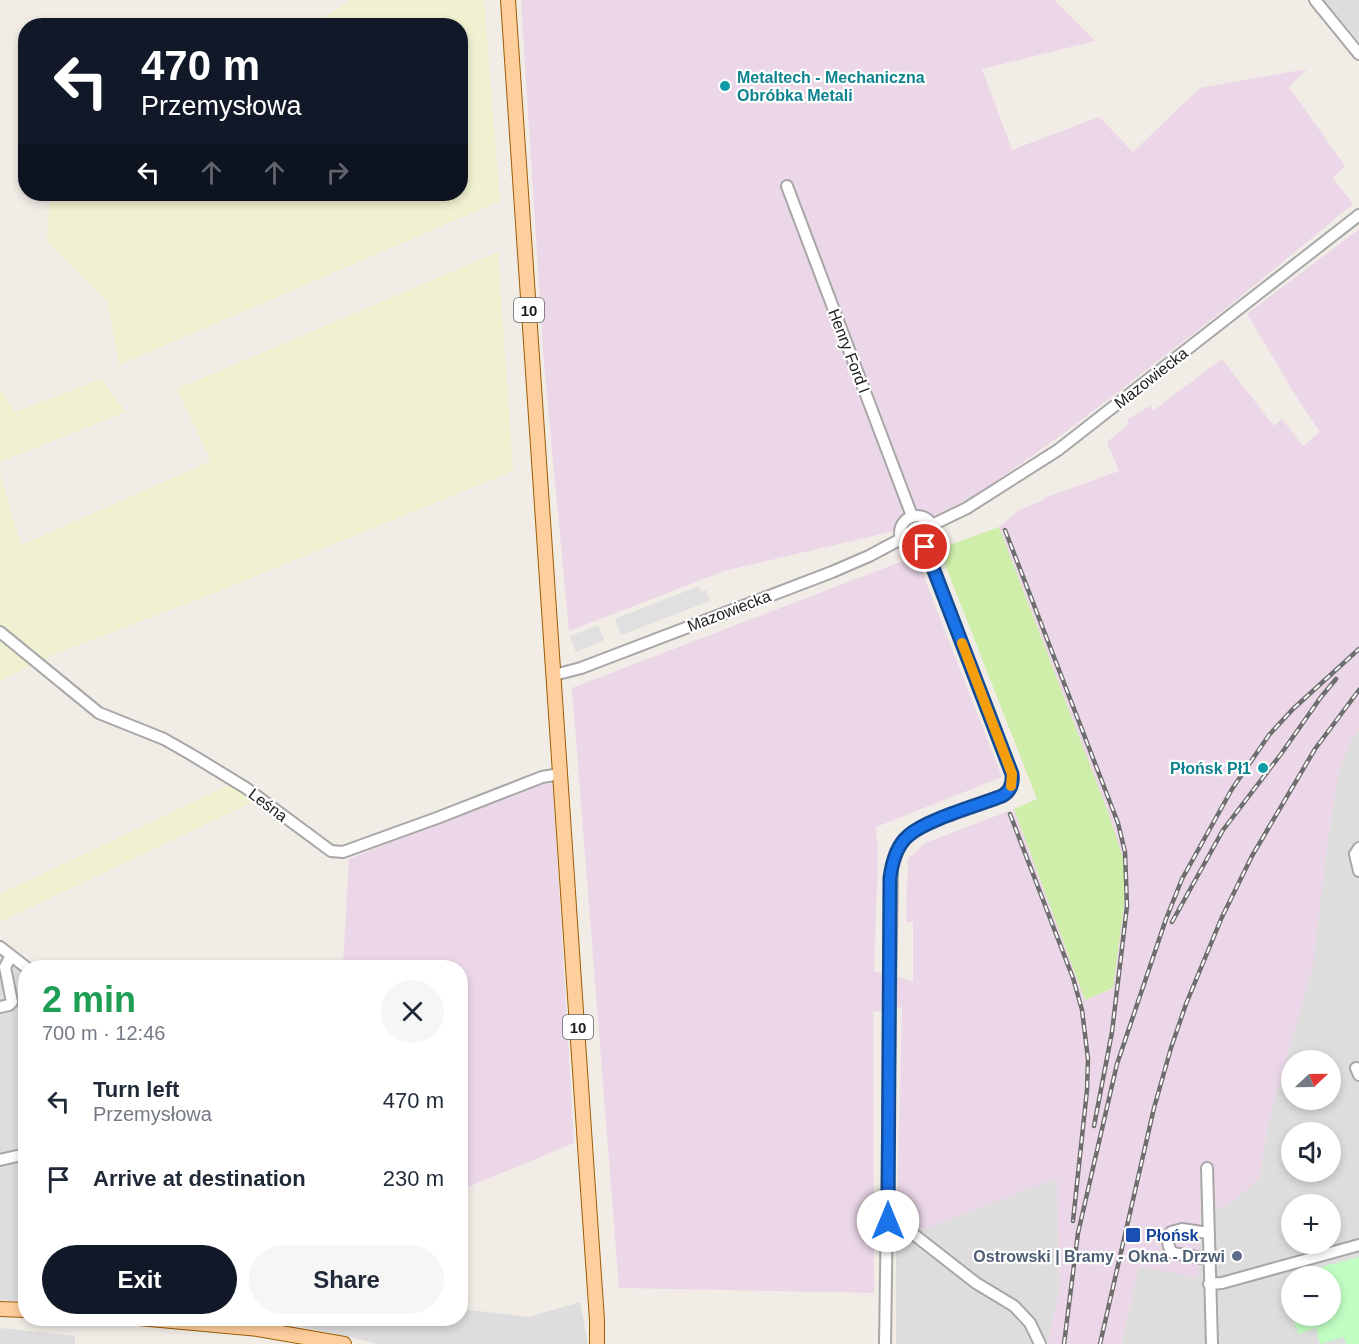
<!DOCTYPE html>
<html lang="en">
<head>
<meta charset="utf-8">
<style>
  :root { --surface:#fff; --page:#f6f6f7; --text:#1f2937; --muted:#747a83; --accent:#111827 }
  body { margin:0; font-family:Arial,sans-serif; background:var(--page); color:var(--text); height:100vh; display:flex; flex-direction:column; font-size:22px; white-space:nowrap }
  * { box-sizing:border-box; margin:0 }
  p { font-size:20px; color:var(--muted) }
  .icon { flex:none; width:33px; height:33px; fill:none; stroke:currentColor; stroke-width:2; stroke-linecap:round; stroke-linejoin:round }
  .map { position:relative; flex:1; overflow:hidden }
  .panel { position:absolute; left:18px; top:960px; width:450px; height:366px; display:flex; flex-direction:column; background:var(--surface); border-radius:24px; box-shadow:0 3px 9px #0003 }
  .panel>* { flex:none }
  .top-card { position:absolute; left:18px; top:18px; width:450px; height:183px; border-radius:24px; box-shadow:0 3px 9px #0003; background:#111827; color:#fff; overflow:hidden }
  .needle { width:39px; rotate:68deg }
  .tools { position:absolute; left:1281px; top:1050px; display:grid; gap:12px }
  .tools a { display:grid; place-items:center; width:60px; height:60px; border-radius:50%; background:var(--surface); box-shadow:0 3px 9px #0003; font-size:30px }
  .pin { position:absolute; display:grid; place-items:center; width:51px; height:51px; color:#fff; margin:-26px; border:3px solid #fff; border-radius:50%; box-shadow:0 2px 6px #0007 }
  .me { position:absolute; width:66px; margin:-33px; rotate:0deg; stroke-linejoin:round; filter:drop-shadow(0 0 4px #0008) }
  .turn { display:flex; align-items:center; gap:21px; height:126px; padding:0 24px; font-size:27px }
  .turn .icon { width:78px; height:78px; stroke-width:2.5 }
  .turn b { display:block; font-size:42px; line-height:51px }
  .lanes { display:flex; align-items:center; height:57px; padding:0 24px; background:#0003; justify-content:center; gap:30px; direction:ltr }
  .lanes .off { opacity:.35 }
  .round { display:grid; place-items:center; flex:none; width:63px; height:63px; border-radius:32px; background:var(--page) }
  .summary { display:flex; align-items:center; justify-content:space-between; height:102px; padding:0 24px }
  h1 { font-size:36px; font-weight:800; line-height:45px; color:#1e9e55 }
  .cta { display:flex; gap:12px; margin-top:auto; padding:12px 24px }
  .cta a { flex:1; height:69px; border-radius:36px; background:var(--accent); color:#fff; font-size:24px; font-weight:800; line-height:69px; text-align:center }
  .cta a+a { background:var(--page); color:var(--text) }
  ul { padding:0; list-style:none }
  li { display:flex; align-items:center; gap:18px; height:78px; padding:0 24px }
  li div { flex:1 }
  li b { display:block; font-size:22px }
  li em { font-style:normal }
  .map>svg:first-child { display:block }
  .residential { fill:#dedddd; fill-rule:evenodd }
  .industrial { fill:#ebd7e8 }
  .farmland { fill:#f0f1d0 }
  .grass { fill:#cfeea9 }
  .park { fill:#c1fdc2 }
  .parking { fill:#e0e0e0 }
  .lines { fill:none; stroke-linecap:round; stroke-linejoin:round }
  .minor-casing { stroke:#a7a7a7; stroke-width:14 }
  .major-casing { stroke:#9c5e00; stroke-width:16 }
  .minor { stroke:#fff; stroke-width:10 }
  .major { stroke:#ffce9d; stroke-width:14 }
  .rail-casing { stroke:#6e6e6e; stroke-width:4.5 }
  .rail { stroke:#fff; stroke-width:2; stroke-dasharray:7; stroke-linecap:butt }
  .route-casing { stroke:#114b97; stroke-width:15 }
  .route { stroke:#1a73e8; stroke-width:10 }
  .slow { stroke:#f59e0b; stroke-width:10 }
  .culture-dot { fill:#0f9aa8; stroke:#fff; stroke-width:2 }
  .transit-dot { fill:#1a4fb4; stroke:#fff; stroke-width:2 }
  .service-dot { fill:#5c6f8a; stroke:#fff; stroke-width:2 }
  .labels { text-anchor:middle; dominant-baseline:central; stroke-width:4.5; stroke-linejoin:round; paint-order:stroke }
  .shield { fill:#fff; stroke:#636363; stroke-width:1.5 }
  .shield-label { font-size:15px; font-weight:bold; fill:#202020 }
  .culture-label { font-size:16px; font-weight:bold; fill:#0d838f; stroke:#fff; text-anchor:start }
  .street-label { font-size:16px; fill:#202020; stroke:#fff }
  .transit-label { font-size:16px; font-weight:bold; fill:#164399; stroke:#fff; text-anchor:start }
  .service-label { font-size:16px; font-weight:bold; fill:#4e5e75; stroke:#fff; text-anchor:end }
</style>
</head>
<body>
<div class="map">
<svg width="1359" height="1344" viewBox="0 0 1359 1344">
  <rect width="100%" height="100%" fill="#f1ece6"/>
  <!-- residential -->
  <path class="residential" d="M1324 0H1359V42Z
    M1359 730V1344H1121L1139 1267 1201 1211 1228 1206 1260 1178 1267 1128 1328 839 1339 771 1351 740ZM1292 1060H1330V1100H1292ZM1292 1132H1330V1172H1292ZM1292 1204H1330V1244H1292ZM1292 1276H1330V1316H1292Z
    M0 945 26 968 25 1302 0 1300Z
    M1057 1177 1059 1290 1048 1344H896V1240Z
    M580 1302 588 1344H379L304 1327 227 1319 460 1318 461 1309 529 1317Z
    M0 1328 75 1336V1344H0Z"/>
  <!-- industrial -->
  <path class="industrial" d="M524 0H1054L1095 41 982 69 1012 150 1099 117 1133 152 1200 88 1307 69 1289 87 1345 166 1333 178 1353 204 1233 303 1075 425 984 490 933 522 724 571 569 631 544 364 521 1Z
    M1359 229V730L1351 740 1339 771 1328 839 1313 966 1267 1128 1260 1178 1228 1206 1201 1211 1198 1277 1139 1267 1121 1344H1048L1059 1290 1057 1178 896 1240 902 1007 873 1012 874 1293 619 1288 572 688 916 556 1002 777 876 827 878 855 874 971 913 981V922H906L908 859 925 843 1014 809 1085 1000 1113 989 1108 812 999 527 1019 510 1044 500V498L1119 471 1107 442 1127 426 1128 419 1150 406 1154 410 1222 359 1274 426 1282 419 1303 446 1320 432 1299 401 1247 314Z
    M553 783 574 1143 461 1190 460 968H343L349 859 482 805 542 784Z"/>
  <!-- farmland -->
  <path class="farmland" d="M352 0H484L500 201 119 365 107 300 47 242 50 194H460V26L309 25Z
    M498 252 513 471 207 596 50 656 0 681V474L21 545 211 461 177 389Z
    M101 379 126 412 0 462V388L15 412Z
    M231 784 253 802 0 922V894Z"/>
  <!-- grass -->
  <path class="grass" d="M999 527 1108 812 1123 858 1126 891 1113 988 1085 1000 1014 809 1037 799 939 549Z"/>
  <!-- park -->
  <path class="park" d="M1359 1257V1344H1346L1344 1337 1320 1344 1316 1328 1299 1334 1292 1316H1330V1276H1308L1322 1271 1321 1267Z"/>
  <!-- parking -->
  <path class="parking" d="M699 586 701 591 706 590 710 601 621 635 615 619Z
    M598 625 604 640 576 652 570 636Z"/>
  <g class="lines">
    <defs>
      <path id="minor" d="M1315 0 1359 54
        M787 186 912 516
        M900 533a17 17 0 1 1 34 0a17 17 0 1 1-34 0Z
        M932 525 967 508 1058 450 1359 215
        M0 632 99 713 164 739 192 755 246 788 331 851 343 852 437 818 542 777 560 774
        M554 675 581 668 832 572 869 556 901 539
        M1359 848 1355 854 1359 871
        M0 947 27 968
        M0 1007 9 1005 12 1002 5 967 11 956
        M1356 1068 1359 1075
        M0 1160 26 1154
        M1207 1168 1212 1344
        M888 1221 912 1233 976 1283 1014 1306 1030 1323 1040 1344
        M1208 1233 1182 1229 1171 1232C1167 1239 1167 1247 1173 1253L1208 1259
        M1209 1284 1222 1283 1359 1245
        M885 1344 892 866C895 855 899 845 907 837 922 821 980 804 1002 796 1012 791 1013 783 1012 774L925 547"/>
      <path id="major" d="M508 0 587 1175 597 1320V1344
        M0 1309 26 1310
        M139 1318 258 1329 344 1344"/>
    </defs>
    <!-- minor casing -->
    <use href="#minor" class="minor-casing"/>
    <!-- major casing -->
    <use href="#major" class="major-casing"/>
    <!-- minor -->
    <use href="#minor" class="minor"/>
    <!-- major -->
    <use href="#major" class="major"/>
    <defs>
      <path id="rail" d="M1005 530 1118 823 1125 852 1127 906 1112 1032 1094 1126
        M1010 814 1073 978 1082 1010 1088 1059 1087 1090 1073 1221
        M1172 922 1223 830 1281 754 1321 697 1336 679
        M1064 1344 1078 1233 1117 1064 1166 919 1182 879 1232 789 1269 735 1293 709 1359 649
        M1100 1344 1154 1108 1171 1048 1186 1004 1222 917 1252 856 1315 749 1359 690"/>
    </defs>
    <!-- rail casing -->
    <use href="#rail" class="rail-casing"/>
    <!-- rail -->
    <use href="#rail" class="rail"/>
  </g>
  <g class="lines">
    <defs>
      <path id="route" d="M888 1221 890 878C892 863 896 846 908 836 925 820 979 805 1002 796 1011 791 1013 783 1012 774L925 547"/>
    </defs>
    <!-- route casing -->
    <use href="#route" class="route-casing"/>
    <!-- route -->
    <use href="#route" class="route"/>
    <!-- slow -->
    <path class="slow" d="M962 643 1012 774 1011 786"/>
  </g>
  <!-- markers -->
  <g class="culture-dot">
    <circle cx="725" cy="86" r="6"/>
    <circle cx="1263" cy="768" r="6"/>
  </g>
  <rect class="transit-dot" x="1125" y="1227" width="16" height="16" rx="3"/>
  <circle class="service-dot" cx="1237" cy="1256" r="6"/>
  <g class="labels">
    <!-- shield labels -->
    <g class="shield">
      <rect x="514" y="298" width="30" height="24" rx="4.5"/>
      <rect x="563" y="1015" width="30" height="24" rx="4.5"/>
    </g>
    <g class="shield-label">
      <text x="529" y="310">10</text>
      <text x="578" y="1027">10</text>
    </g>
    <!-- culture labels -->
    <g class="culture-label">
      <text x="737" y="77">Metaltech - Mechaniczna<tspan x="737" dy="18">Obróbka Metali</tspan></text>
      <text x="1251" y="768" text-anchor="end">Płońsk Pł1</text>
    </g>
    <!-- street labels -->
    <g class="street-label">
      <text transform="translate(849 351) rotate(69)">Henry Ford I</text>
      <text transform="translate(1151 378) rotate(-38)">Mazowiecka</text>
      <text transform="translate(729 611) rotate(-21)">Mazowiecka</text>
      <text transform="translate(268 805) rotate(37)">Leśna</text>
    </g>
    <!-- transit labels -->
    <g class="transit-label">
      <text x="1146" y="1235">Płońsk</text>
    </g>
    <!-- service labels -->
    <g class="service-label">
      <text x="1225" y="1256">Ostrowski | Bramy - Okna - Drzwi</text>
    </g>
  </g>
</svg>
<div class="tools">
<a><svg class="needle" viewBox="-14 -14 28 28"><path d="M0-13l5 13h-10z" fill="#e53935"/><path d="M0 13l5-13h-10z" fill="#747a83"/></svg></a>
<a><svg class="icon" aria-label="sound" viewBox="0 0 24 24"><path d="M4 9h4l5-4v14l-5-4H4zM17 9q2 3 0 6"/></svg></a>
<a>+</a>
<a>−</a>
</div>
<div class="pin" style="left:925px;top:547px;background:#d93025"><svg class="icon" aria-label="arrive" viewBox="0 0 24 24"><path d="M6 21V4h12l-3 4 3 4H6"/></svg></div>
<svg class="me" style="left:888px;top:1221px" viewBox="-20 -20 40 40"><circle r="19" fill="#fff"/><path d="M0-13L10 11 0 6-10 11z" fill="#1a73e8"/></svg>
<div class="top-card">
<div class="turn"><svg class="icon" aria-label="left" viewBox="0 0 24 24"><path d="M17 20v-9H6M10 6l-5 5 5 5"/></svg><div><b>470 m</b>Przemysłowa</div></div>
<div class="lanes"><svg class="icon" aria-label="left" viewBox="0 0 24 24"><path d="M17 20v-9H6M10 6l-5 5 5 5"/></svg><svg class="icon off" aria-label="ahead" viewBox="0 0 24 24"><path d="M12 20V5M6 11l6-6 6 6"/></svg><svg class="icon off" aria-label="ahead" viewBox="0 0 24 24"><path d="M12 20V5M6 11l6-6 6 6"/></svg><svg class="icon off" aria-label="right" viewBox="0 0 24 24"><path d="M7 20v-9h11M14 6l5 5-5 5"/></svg></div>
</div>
<section class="panel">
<div class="summary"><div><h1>2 min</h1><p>700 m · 12:46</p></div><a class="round"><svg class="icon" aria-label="close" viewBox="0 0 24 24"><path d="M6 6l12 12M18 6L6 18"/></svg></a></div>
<ul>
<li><svg class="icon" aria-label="left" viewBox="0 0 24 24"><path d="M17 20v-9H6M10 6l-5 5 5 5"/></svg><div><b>Turn left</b><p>Przemysłowa</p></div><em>470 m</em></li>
<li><svg class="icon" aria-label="arrive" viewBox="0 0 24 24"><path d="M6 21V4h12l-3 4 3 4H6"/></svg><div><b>Arrive at destination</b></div><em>230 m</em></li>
</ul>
<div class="cta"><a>Exit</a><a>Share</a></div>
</section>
</div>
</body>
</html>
